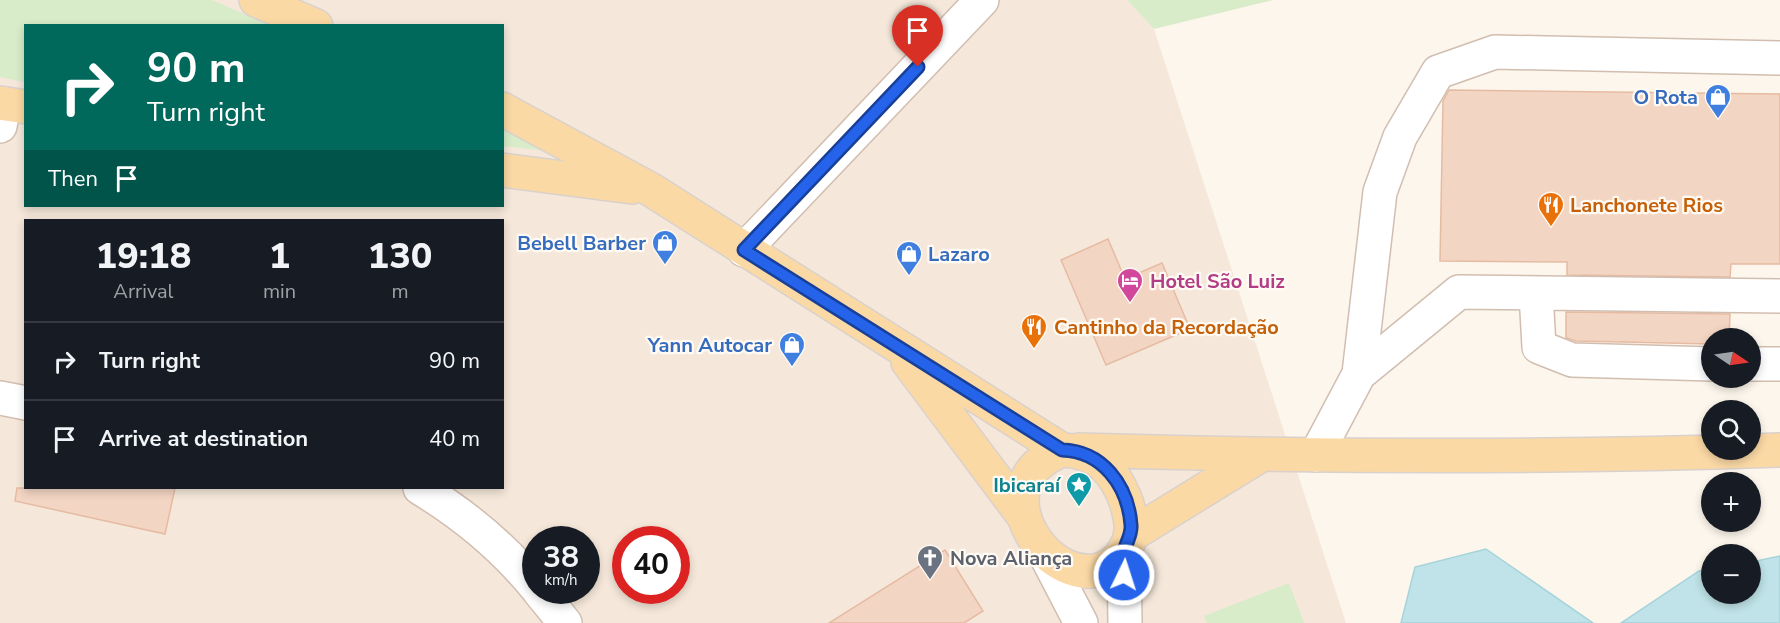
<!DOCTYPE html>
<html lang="en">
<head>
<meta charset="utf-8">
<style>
  :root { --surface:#171b24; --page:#242831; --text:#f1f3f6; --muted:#9ea1a6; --line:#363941 }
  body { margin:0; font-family:"Nunito Sans",sans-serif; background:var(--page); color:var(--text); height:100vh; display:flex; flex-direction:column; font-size:22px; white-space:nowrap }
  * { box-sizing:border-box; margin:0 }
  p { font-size:20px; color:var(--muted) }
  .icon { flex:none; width:33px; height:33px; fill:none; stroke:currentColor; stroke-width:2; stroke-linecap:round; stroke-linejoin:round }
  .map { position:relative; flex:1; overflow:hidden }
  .panel { position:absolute; left:24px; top:219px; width:480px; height:270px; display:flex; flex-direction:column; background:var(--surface); border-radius:0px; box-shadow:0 3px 9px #0003 }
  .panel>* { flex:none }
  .top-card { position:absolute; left:24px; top:24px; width:480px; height:183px; border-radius:0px; box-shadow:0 3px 9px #0003; background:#00695c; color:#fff; overflow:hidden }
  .needle { width:39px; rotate:103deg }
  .buttons { position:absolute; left:1701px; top:328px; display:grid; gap:12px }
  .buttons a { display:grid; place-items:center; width:60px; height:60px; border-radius:50%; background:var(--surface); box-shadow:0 3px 9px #0003; font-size:30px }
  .speed { position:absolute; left:522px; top:526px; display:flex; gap:12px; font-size:30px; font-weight:700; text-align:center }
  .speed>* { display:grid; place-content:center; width:78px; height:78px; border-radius:50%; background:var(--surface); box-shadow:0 3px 9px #0003; line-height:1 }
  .speed small { font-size:15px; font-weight:400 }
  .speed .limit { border:9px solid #d22; background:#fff; color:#111 }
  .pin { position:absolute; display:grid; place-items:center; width:51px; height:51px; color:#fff; margin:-62px -26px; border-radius:50% 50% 50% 0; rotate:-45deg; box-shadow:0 0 6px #0007 }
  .pin .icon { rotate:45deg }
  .me { position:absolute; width:66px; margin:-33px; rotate:4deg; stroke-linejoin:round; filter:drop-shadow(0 0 4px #0008) }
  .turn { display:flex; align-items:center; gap:21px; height:126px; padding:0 24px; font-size:27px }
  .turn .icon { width:78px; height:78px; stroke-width:2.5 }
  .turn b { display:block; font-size:42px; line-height:51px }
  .then { display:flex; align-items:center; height:57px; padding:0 24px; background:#0003; gap:12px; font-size:22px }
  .eta { display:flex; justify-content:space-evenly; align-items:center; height:102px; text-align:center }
  .eta b { font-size:36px; font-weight:800; line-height:42px }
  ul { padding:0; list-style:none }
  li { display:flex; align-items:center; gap:18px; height:78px; padding:0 24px; border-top:2px solid var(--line) }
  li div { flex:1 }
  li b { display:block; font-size:22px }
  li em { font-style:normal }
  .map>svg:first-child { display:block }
  .residential { fill:#f5e8da; fill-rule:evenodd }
  .green { fill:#d8ecc9 }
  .water { fill:#bfe3e8; stroke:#a5d3da; stroke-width:1.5 }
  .building { fill:#f3d5c3; stroke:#e6bba3; stroke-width:1.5 }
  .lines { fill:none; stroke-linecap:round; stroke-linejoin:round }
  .minor-casing { stroke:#d1beb0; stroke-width:36 }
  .major-casing { stroke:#dad1cd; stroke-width:36 }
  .minor { stroke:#fff; stroke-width:33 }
  .major { stroke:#fbd9a5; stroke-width:33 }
  .route-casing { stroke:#184099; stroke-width:15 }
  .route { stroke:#2563eb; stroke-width:10 }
  .labels { text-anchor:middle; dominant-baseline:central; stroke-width:4.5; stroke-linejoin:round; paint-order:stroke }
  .shop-label { font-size:20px; font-weight:bold; fill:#366cbe; stroke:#fffaf3; text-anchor:end }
  .food-label { font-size:20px; font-weight:bold; fill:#c56008; stroke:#fffaf3; text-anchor:start }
  .hotel-label { font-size:20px; font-weight:bold; fill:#b23c85; stroke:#fffaf3; text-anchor:start }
  .culture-label { font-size:20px; font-weight:bold; fill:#0d838f; stroke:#fffaf3; text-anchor:end }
  .worship-label { font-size:20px; font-weight:bold; fill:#5b616d; stroke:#fffaf3; text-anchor:start }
</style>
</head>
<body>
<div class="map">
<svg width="1780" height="623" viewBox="0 0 1780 623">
  <rect width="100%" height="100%" fill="#fdf6ec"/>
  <!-- residential -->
  <path class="residential" d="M0 0H1127L1154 29 1346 623H0ZM26 26H502V206H26ZM26 220H502V488H26ZM536 540H586V591H536ZM626 540H676V591H626Z"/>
  <!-- green -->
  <path class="green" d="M0 0H212L270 25 26 26 25 82 0 77Z
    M1127 0H1273L1154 29Z
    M503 129 554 152 503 146Z
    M1289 583 1304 623H1207L1204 616Z"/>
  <!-- water -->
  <path class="water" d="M1486 549 1593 623H1401L1415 567Z
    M1780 556V623H1621L1699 571 1711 569 1712 594H1750L1751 562Z"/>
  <!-- building -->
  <path class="building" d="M1449 90 1780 94V264H1731L1730 277 1567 275V262L1440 261 1443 101Z
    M1108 239 1125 279 1162 263 1190 329 1106 365 1061 260Z
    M1566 312 1730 314 1729 339H1712V344L1576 341 1566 338Z
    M17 488H175L165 534 15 501Z
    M945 550 983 611 964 623H829Z"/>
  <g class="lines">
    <defs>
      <path id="minor" d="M0 126 4 104
        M744 250 982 0
        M1536 293 1539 347 1572 360 1712 364
        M1750 364H1780
        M1359 374 1380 192 1400 137 1438 72 1495 52 1780 58
        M0 398 26 403
        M1316 455 1359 374 1459 292 1780 296
        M420 488C463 514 504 548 536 587
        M1043 550 1081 623
        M1124 551 1125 623
        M539 591 565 623"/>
      <path id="major" d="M256 0 316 26
        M0 103 26 107
        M502 109 650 189 1062 450C1098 451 1115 471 1127 504 1129 513 1132 522 1131 531 1130 544 1122 558 1110 565 1055 599 972 486 1062 450
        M502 170 632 187
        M908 362 1025 518
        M1079 450C1313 457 1546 458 1780 450
        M1131 535 1261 455"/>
    </defs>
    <!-- minor casing -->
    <use href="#minor" class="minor-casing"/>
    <!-- major casing -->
    <use href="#major" class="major-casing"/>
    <!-- minor -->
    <use href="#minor" class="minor"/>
    <!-- major -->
    <use href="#major" class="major"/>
  </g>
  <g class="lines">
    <defs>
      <path id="route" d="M918 67 744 250 1062 450C1102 451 1128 485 1131 525 1132 535 1126 542 1124 552 1123 559 1124 568 1124 575"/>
    </defs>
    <!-- route casing -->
    <use href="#route" class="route-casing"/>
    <!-- route -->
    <use href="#route" class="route"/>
  </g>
  <!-- icons -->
  <defs>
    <symbol id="shop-pin" viewBox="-11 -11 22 30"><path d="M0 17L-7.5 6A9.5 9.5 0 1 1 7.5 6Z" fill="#3f7fe0" stroke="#fffaf3"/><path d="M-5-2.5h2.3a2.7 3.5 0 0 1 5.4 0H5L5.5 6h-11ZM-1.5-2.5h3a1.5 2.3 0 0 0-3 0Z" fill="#fff"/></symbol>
    <symbol id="restaurant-pin" viewBox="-11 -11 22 30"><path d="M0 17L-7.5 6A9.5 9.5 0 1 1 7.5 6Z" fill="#e8710a" stroke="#fffaf3"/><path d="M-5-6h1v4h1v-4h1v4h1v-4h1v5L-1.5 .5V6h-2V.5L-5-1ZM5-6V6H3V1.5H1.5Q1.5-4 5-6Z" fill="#fff"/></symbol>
    <symbol id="hotel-pin" viewBox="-11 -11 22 30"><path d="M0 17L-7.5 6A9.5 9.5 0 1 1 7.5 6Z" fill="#d1479c" stroke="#fffaf3"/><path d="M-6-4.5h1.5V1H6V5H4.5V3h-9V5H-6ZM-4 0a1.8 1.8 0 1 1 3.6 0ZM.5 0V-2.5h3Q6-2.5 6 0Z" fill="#fff"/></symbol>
    <symbol id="sight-pin" viewBox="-11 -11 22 30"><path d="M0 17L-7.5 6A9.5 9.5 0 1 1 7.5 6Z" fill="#0f9aa8" stroke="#fffaf3"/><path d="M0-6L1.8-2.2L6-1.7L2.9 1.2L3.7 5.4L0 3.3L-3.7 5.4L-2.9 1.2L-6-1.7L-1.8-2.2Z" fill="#fff"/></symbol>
    <symbol id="church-pin" viewBox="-11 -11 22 30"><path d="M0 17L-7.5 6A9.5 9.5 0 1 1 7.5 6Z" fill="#6b7280" stroke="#fffaf3"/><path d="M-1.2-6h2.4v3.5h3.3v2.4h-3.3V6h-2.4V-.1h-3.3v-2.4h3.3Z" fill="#fff"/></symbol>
  </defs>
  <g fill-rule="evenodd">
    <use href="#shop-pin" x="1703" y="82" width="30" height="40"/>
    <use href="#restaurant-pin" x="1536" y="190" width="30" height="40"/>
    <use href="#shop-pin" x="650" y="228" width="30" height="40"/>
    <use href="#shop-pin" x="894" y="239" width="30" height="40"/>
    <use href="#hotel-pin" x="1115" y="266" width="30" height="40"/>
    <use href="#restaurant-pin" x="1019" y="312" width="30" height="40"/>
    <use href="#shop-pin" x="777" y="330" width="30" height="40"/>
    <use href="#sight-pin" x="1064" y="470" width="30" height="40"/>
    <use href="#church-pin" x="915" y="543" width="30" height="40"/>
  </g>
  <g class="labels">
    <!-- shop labels -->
    <g class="shop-label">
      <text x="1698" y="97">O Rota</text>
      <text x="646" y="243">Bebell Barber</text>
      <text x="928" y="254" text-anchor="start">Lazaro</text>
      <text x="772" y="345">Yann Autocar</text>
    </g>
    <!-- food labels -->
    <g class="food-label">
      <text x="1570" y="205">Lanchonete Rios</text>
      <text x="1054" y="327">Cantinho da Recordação</text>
    </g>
    <!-- hotel labels -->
    <g class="hotel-label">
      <text x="1150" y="281">Hotel São Luiz</text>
    </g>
    <!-- culture labels -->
    <g class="culture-label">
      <text x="1060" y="485">Ibicaraí</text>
    </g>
    <!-- worship labels -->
    <g class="worship-label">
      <text x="950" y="558">Nova Aliança</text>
    </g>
  </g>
</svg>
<div class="buttons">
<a><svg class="needle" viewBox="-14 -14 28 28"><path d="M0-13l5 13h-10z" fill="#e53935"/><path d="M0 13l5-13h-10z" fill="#9ea1a6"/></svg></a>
<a><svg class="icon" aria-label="search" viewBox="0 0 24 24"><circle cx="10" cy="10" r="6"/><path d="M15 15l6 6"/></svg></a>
<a>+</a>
<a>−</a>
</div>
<div class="speed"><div>38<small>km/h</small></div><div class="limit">40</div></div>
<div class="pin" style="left:918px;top:67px;background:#d93025"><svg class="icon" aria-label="arrive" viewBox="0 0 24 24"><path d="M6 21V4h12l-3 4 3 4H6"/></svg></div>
<svg class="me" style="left:1124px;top:575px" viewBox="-20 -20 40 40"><circle r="17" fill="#2563eb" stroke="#fff" stroke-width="3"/><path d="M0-11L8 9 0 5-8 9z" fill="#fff"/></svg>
<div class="top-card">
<div class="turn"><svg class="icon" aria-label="right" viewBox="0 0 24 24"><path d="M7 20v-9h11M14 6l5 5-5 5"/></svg><div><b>90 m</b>Turn right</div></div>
<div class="then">Then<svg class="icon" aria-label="arrive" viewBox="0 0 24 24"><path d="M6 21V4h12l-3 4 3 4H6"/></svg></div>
</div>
<section class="panel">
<div class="eta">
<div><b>19:18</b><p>Arrival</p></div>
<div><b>1</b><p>min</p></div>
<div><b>130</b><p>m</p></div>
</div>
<ul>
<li><svg class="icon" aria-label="right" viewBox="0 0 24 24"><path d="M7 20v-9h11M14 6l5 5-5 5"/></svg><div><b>Turn right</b></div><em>90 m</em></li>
<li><svg class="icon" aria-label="arrive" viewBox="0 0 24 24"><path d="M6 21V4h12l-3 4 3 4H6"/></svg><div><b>Arrive at destination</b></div><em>40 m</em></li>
</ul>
</section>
</div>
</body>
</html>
